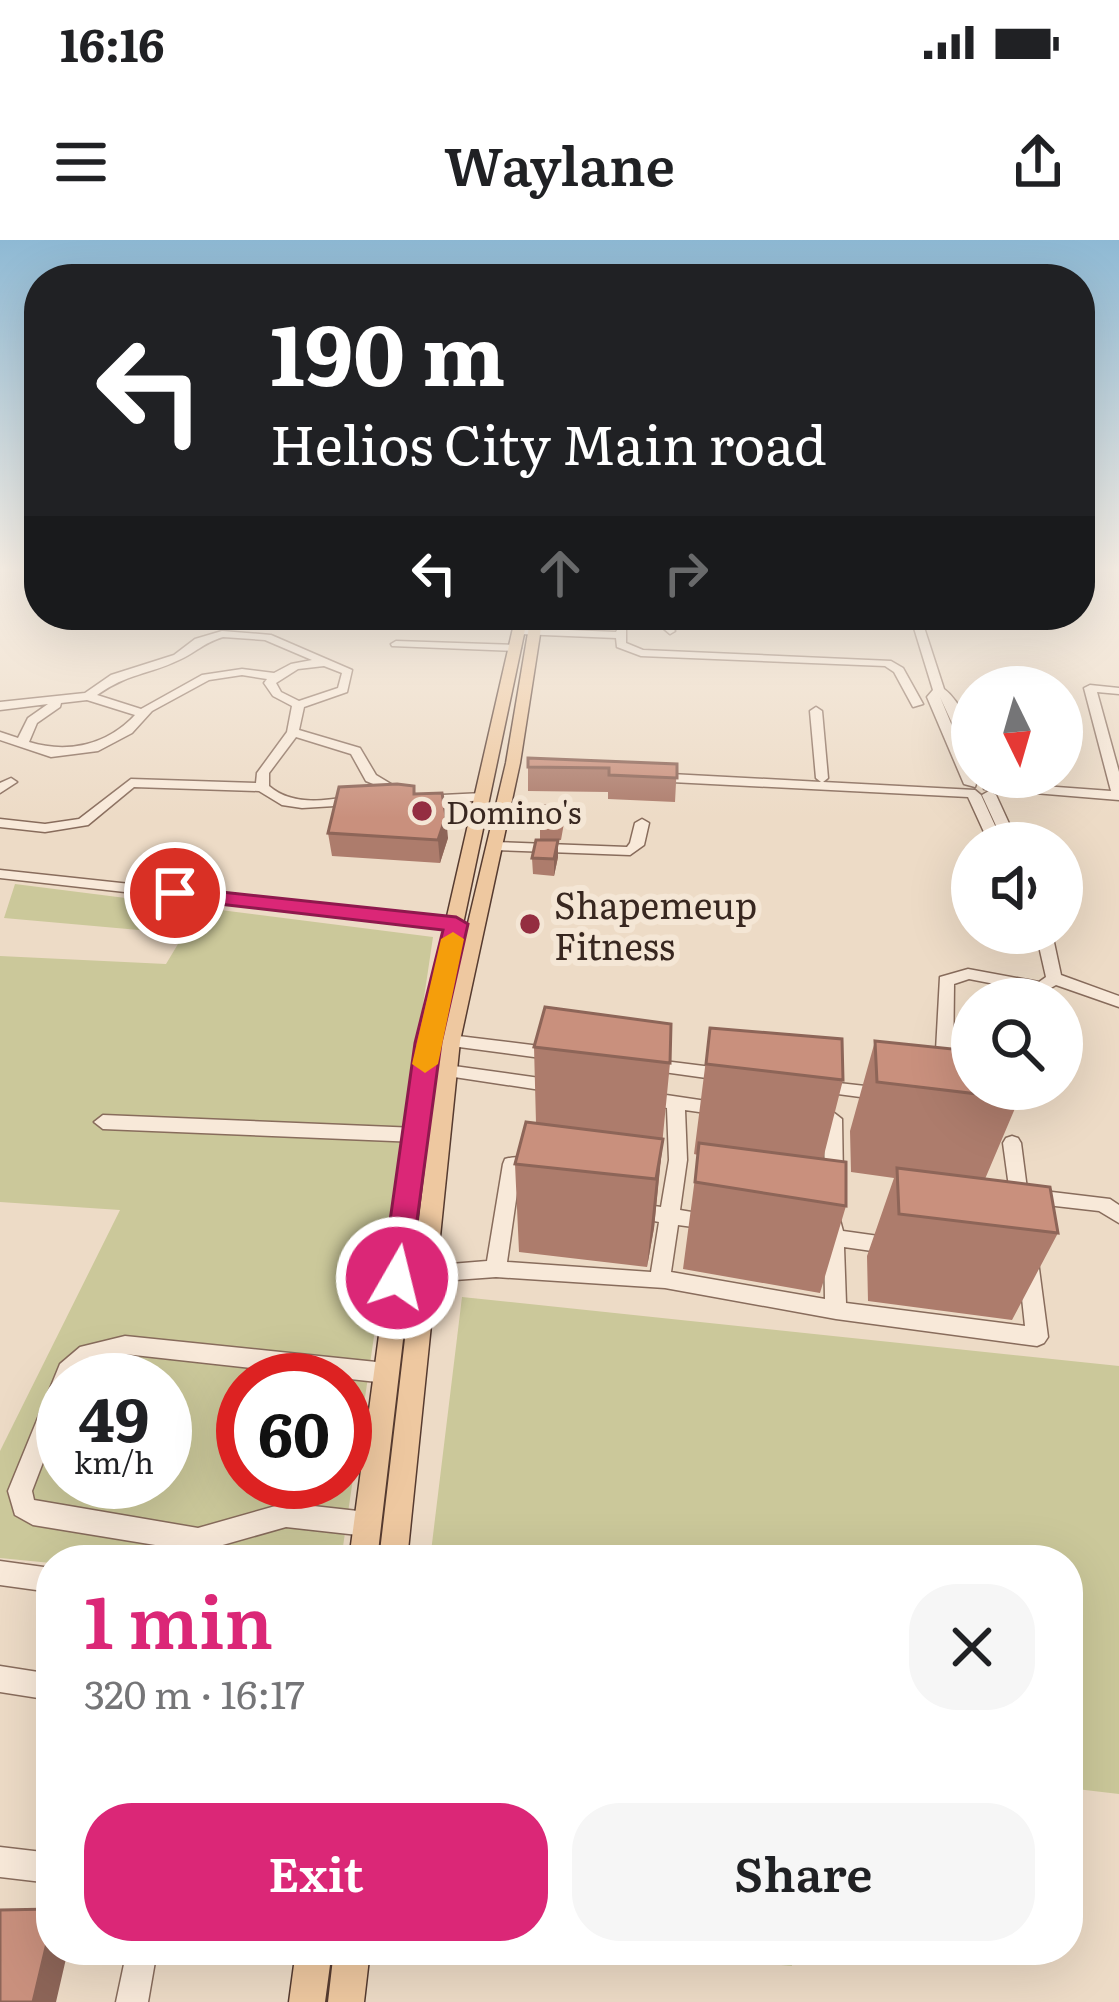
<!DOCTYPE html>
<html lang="en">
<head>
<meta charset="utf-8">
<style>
  :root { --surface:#fff; --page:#f6f6f6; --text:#202124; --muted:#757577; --accent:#db2777 }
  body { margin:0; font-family:Literata,serif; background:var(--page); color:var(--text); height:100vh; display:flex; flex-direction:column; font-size:45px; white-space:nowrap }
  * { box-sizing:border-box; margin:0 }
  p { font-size:39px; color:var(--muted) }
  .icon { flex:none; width:66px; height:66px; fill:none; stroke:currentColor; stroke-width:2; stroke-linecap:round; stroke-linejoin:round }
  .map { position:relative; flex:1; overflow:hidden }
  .side { position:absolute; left:36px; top:1305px; width:1047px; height:420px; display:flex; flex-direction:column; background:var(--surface); border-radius:48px; box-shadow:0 12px 48px #0002 }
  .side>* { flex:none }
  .hud { position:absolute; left:24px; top:24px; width:1071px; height:366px; border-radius:48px; box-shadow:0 12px 48px #0002; background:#202124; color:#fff; overflow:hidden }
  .needle { width:78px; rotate:175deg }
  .fabs { position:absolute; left:951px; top:426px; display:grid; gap:24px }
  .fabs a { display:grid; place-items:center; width:132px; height:132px; border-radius:50%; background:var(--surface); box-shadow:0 12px 48px #0002; font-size:60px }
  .speed { position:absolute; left:36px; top:1113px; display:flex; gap:24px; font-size:60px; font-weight:700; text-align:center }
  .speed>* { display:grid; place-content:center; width:156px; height:156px; border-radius:50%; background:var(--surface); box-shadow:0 12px 48px #0002; line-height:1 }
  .speed small { font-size:30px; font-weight:400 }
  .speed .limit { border:18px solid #d22; background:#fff; color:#111 }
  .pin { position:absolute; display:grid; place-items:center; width:102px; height:102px; color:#fff; margin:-51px; border:6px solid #fff; border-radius:50%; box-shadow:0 3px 12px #0007 }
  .me { position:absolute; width:132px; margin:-66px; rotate:8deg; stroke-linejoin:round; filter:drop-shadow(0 0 9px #0008) }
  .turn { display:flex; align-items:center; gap:42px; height:252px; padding:0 48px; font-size:54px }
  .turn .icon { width:156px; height:156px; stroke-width:2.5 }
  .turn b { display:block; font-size:84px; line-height:102px }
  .lanes { display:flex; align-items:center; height:114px; padding:0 48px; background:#0003; justify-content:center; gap:60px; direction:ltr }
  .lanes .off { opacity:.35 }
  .round { display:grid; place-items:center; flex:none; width:126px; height:126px; border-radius:48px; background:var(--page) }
  .head { display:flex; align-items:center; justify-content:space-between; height:204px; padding:0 48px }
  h1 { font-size:72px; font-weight:600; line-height:90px; color:var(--accent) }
  .cta { display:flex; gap:24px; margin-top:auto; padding:24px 48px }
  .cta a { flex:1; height:138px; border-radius:48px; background:var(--accent); color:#fff; font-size:48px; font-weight:600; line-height:138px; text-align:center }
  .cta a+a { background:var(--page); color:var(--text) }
  .status { display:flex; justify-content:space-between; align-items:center; height:84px; padding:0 60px; background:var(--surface); direction:ltr }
  .status svg { height:33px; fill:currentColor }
  header { display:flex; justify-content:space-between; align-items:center; height:156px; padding:0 48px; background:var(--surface); font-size:54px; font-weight:600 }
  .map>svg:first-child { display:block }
  .green { fill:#cbc89a; fill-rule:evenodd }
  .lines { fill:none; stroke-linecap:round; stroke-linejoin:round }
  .minor-casing { stroke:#886c5c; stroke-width:3 }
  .major-casing { stroke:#563b30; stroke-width:3 }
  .minor { fill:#f8e9d9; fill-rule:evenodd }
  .major { fill:#eec8a0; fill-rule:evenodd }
  .wall { fill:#ad7c6c }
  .shaded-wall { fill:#8d6558 }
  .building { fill:#c9907d; stroke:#8d6558; stroke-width:3 }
  .route { fill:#db2777; stroke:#8e194d; stroke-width:3 }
  .slow { fill:#f59e0b }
  .poi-dot { fill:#942e41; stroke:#f4e6d5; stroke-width:4.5 }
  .labels { text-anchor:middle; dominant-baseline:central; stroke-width:12; stroke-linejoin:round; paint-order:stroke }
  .far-poi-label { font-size:30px; fill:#382720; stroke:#f4e6d5; text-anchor:start }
  .poi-label { font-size:36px; fill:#382720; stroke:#f4e6d5; text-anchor:start }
</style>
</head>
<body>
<div class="status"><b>16:16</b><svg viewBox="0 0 49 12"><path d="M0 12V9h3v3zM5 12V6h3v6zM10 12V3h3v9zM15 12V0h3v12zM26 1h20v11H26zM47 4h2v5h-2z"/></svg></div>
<header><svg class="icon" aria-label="menu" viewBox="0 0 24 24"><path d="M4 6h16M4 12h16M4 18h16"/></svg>Waylane<svg class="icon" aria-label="share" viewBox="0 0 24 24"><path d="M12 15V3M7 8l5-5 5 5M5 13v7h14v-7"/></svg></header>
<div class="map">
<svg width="1119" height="1762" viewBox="0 0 1119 1762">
  <rect width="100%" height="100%" fill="#eddbc6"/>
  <!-- green -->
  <path class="green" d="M15 644 433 697 341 1320 51 1323 0 1318V1211L120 970 0 962V716L166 724 184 694 4 678ZM63 1140H165V1242H63ZM243 1140H345V1242H243Z
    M462 1057 1119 1126V1554L1068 1548V1320H430Z
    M616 1710H789L792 1726Z"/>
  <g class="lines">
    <defs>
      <path id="minor" d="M910 375H920L944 449C963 463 972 494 972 517L966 513 940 457 976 544 975 547 964 544 927 457 933 450Z
        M625 376 664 378 675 391 670 394 657 383 632 381 626 390V403L643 410 891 421 903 428 923 464 913 467 894 432 885 426 641 416 617 407 616 398 520 394 515 391 520 388 616 392Z
        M222 391 271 395 352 430 347 452 304 467 299 490 360 508 376 535 391 544 386 558 335 566 302 568 282 565 259 551 134 547 88 585 45 592 0 587V579L45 584 79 579 131 539 256 543 257 533 287 492 292 466 273 456 264 443 267 439 242 435 209 440 152 471 132 493 98 511 51 517 0 500V492L18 498 28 478 48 464 0 470V462L85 453 111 435 174 415 195 399ZM223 397 265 400 312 420 291 424 274 433 242 429 202 435 141 469 97 455C128 433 148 435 179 420 197 412 201 404 223 397ZM324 426 342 433 338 448 299 461 281 452 276 443 298 429ZM87 460 135 475C107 505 68 514 29 502L37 483 60 467 61 463ZM296 497 351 514 366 541 378 546 376 552C341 557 298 571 269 546V533Z
        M396 401 516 405 521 408 516 411 392 406 391 404Z
        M1090 445 1119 448V454L1097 452 1119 532V560L984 549V543L989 542 1111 551 1084 448Z
        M816 467 822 471 828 538 823 542 975 550 981 555 1003 603H989L968 557 652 541 646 537 652 533 821 542 816 538 810 471Z
        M11 538 17 542 0 553V543Z
        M989 551 996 555 1018 603H1004L982 555Z
        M483 553 488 554V560L422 564 415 560 422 556Z
        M642 579 649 583 644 605 630 615 494 610 487 606 494 602 627 607 630 603 635 583Z
        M0 630 456 679 464 684 456 689 0 638Z
        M1036 693H1052L1061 735 1119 756V767L1056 745 1042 753 969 739 954 744 953 829 950 833H938L935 829 940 737 968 729 1039 742 1046 737Z
        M450 795 556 808 565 814 556 820 444 805 442 801 444 797Z
        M648 819 728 829 737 835 728 841 642 829 639 825Z
        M447 825 554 840 563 846 554 852 441 835 438 831Z
        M821 841 883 848 892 854 883 860 815 851 812 847Z
        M646 852 720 863 729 869 720 875 685 870 687 920 680 970 715 976 718 981 715 986 708 989 678 985 671 1032 825 1059 824 1003 818 1002 815 996 823 989 826 980 833 977 840 980 843 991 893 998 900 1000 903 1006 900 1012 893 1014 844 1007 846 1063 1025 1086 1018 1021 1021 1015 1028 1013 1035 1015 1038 1021 1048 1097 1044 1103 1037 1106 836 1079 665 1048 496 1037 414 1043 407 1041 404 1035 407 1029 414 1027 487 1021 503 924 505 919C517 915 534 919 546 923L548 928 546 933 539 935 520 932 507 1022 651 1032 659 982 628 976 625 971 628 966 635 963 661 967 669 920 667 868 640 862 637 858 640 854Z
        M813 871 833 872 842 879 843 940 841 945H827L825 940 824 885 807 883 804 878Z
        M103 875 417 888 426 895 417 902 103 889 94 882Z
        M1012 896 1018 898 1021 903 1027 949 1110 959 1119 965V983L1099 971 1029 963 1026 969H1012L1003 903 1006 898Z
        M125 1096 386 1123 394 1126 397 1133 394 1140 386 1143 125 1114C103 1117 87 1121 74 1140H63V1170L32 1251 34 1260 198 1288 286 1263 367 1272 375 1276 379 1284 375 1292 367 1296 286 1287 198 1312 33 1285 15 1275 8 1251 60 1124 80 1107Z
        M0 1321 51 1328V1352L0 1345Z
        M0 1426 51 1434V1460L0 1452Z
        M0 1607 51 1613V1643L0 1637Z
        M127 1710H157L148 1762H116Z"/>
      <path id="major" d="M516 375H528L438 803 377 1320H349L418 803Z
        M531 375H543L520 523 460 801 407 1320H379L440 801 506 523Z
        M296 1710H332L325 1762H289Z
        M334 1710H370L364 1762H328Z"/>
    </defs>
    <!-- minor casing -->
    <use href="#minor" class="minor-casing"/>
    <!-- major casing -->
    <use href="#major" class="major-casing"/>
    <!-- minor -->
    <use href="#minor" class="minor"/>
    <!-- major -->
    <use href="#major" class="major"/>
  </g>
  <!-- wall -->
  <path class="wall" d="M528 518 677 524 675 562 608 559V552L528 551Z
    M414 554 448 598 440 623 332 616 328 593Z
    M564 567V583L561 600 540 599V583Z
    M558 600V617L554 636 533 634 532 618Z
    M710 788 843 840 823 919 846 966 820 1053 683 1029 698 915 694 914Z
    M875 801 1019 859 985 939 1058 993 1012 1080 868 1061 867 1016 894 938 851 932 850 891Z
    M534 807 670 823 654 988 647 1027 519 1012 515 924 536 883Z"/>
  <!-- shaded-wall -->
  <path class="shaded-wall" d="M446 576 448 598 440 623 438 600Z
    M558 600V617L554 636V619Z
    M663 899 654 988 647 1027 656 939Z
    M51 1686V1710H68L56 1762H33Z"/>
  <!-- building -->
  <path class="building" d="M528 518 677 524V538L609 535V528L528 527Z
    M397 544 414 546V554L442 553 446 576 438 600 328 593 339 547Z
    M544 566 564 567 561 584 540 583Z
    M536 600H558L554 619 532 618Z
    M545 767 671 784 670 823 534 807Z
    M710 788 842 799 843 840 706 824Z
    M875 801 972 811V849H1018L1019 859 877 842Z
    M526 882 663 899 656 939 515 924Z
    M699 903 846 922V966L695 942Z
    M897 928 1050 947 1058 993 899 974Z
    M51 1669V1686L33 1762H0V1670Z"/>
  <!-- sky -->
  <linearGradient id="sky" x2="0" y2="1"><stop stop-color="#8eb9d4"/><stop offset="0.57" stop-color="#f7efe5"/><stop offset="1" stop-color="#f7efe5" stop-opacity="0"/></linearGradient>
  <rect width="1119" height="578" fill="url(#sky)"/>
  <!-- route -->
  <path class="route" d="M175 647 456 677 468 684 441 803 408 1047H386L382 1038 415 803 443 690 167 658 164 653Z"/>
  <!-- slow -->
  <path class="slow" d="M453 692 464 699 438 824 425 833 412 824 441 699Z"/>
  <!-- markers -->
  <g class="poi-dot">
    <circle cx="422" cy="571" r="12"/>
    <circle cx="530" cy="684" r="12"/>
  </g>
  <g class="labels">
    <!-- far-poi labels -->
    <g class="far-poi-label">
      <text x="446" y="571">Domino's</text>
    </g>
    <!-- poi labels -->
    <g class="poi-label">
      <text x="554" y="663">Shapemeup<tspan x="554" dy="41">Fitness</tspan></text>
    </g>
  </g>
</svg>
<div class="fabs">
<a><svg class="needle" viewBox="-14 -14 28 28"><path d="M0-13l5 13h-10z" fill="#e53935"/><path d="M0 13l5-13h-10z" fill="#757577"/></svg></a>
<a><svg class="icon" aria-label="sound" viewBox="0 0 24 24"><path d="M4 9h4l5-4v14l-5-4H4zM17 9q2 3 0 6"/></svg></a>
<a><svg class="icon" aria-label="search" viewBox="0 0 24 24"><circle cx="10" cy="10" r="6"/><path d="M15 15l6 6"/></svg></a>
</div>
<div class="speed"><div>49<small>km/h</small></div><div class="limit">60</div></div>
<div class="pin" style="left:175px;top:653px;background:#d93025"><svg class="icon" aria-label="arrive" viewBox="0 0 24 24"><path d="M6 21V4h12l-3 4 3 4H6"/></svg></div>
<svg class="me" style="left:397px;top:1038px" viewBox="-20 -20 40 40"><circle r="17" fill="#db2777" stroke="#fff" stroke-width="3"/><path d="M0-11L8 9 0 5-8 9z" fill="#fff"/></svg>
<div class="hud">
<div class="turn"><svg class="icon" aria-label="left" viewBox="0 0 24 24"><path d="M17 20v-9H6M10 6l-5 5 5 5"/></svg><div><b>190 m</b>Helios City Main road</div></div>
<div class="lanes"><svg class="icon" aria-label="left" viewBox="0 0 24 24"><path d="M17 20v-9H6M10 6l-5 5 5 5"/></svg><svg class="icon off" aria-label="ahead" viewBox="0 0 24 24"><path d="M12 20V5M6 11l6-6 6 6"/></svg><svg class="icon off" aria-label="right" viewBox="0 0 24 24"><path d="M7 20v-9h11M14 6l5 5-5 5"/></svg></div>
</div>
<section class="side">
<div class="head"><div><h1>1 min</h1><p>320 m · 16:17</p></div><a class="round"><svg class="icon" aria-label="close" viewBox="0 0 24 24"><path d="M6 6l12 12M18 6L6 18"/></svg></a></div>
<div class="cta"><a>Exit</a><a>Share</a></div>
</section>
</div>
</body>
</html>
